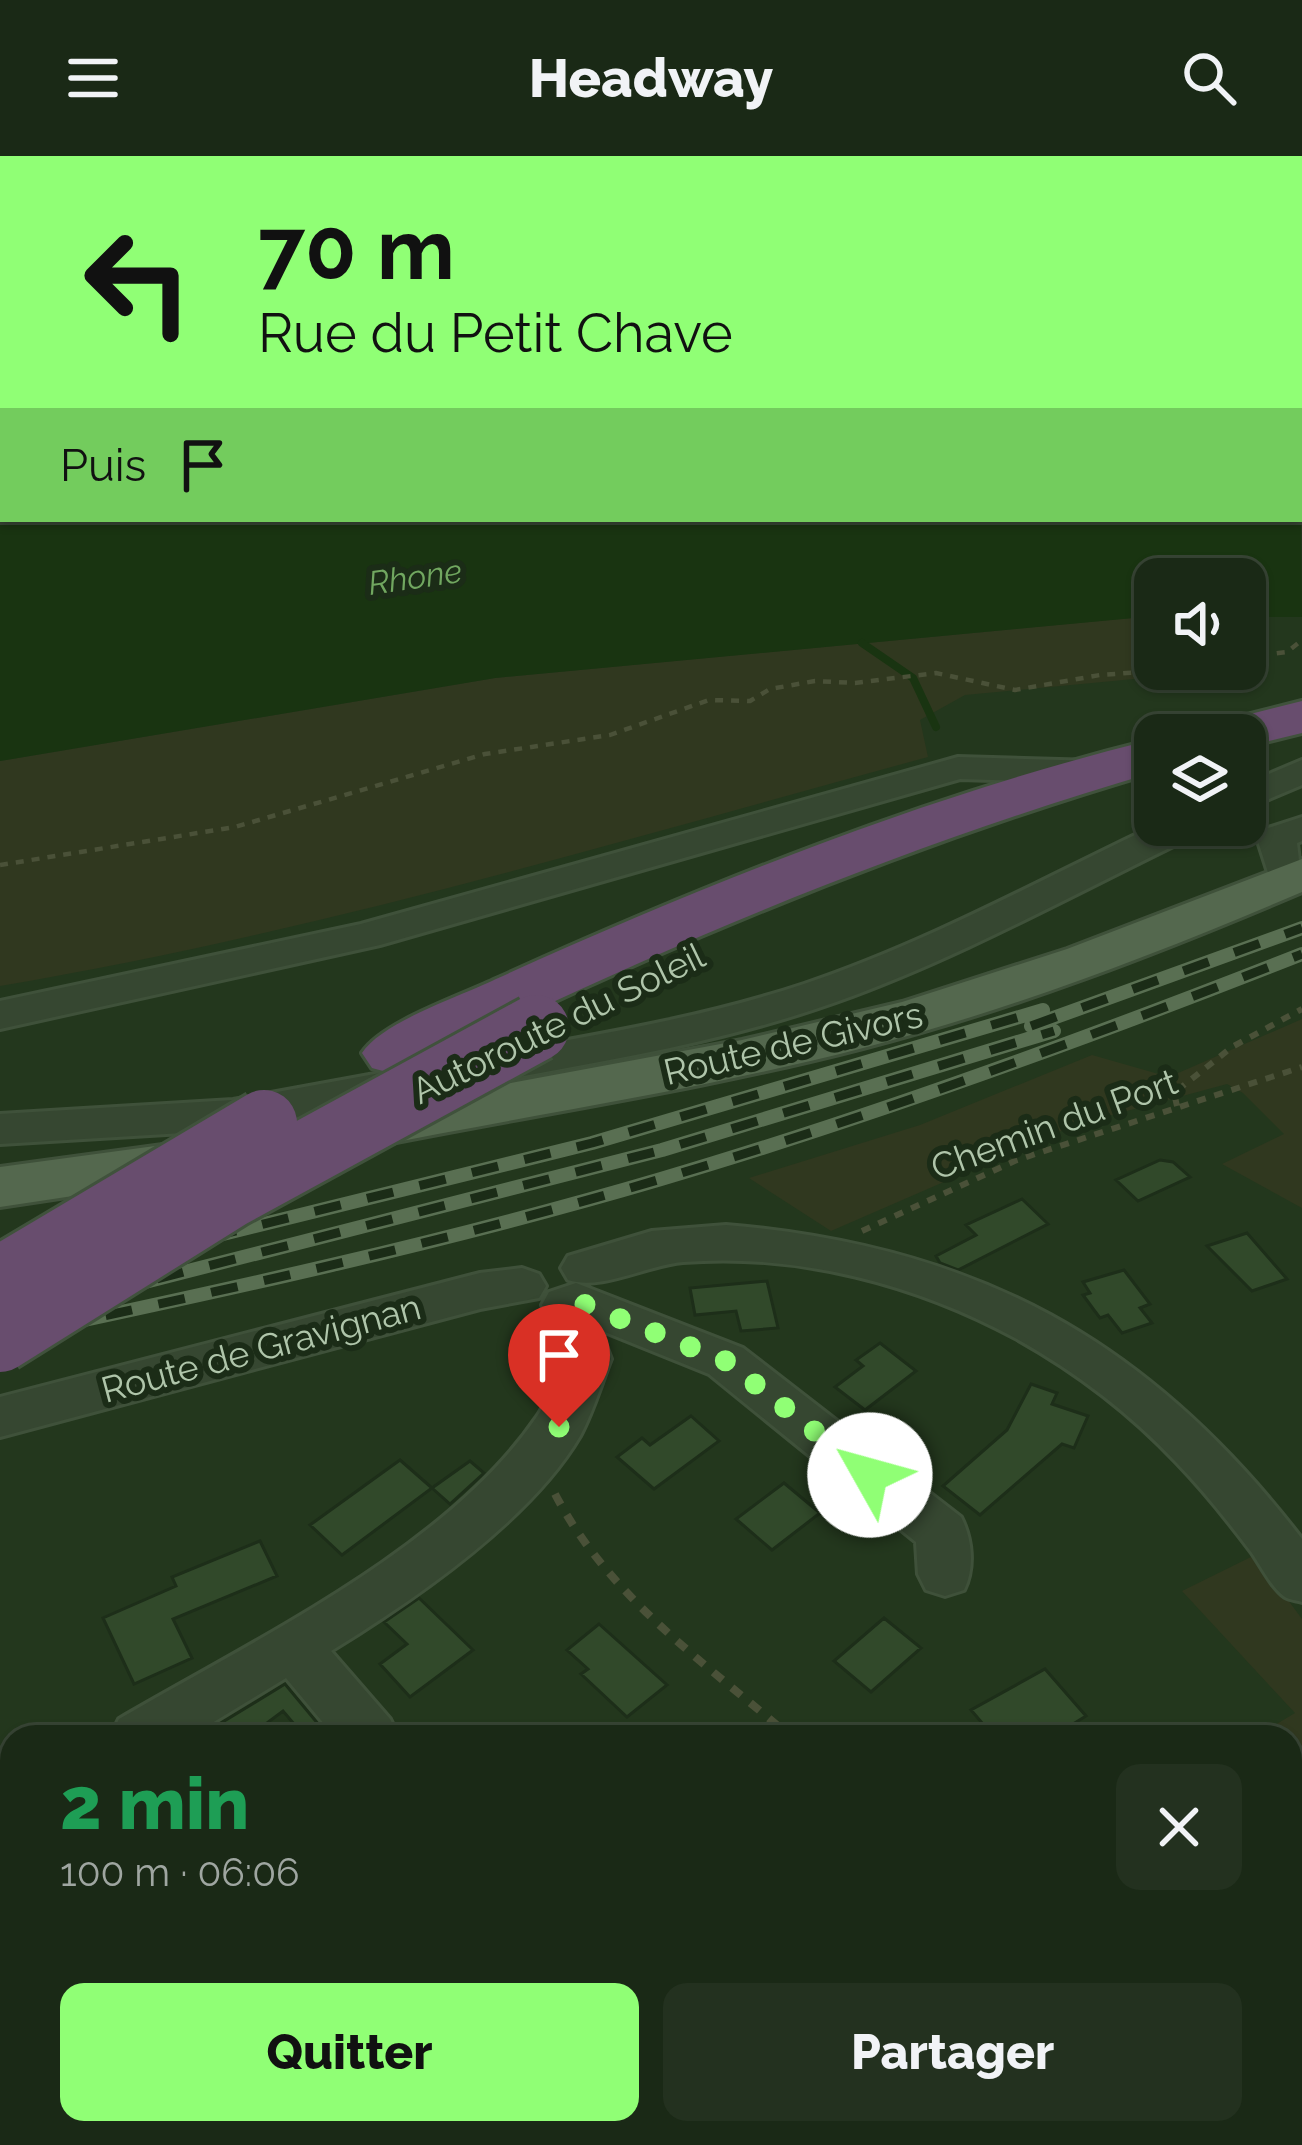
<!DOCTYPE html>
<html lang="fr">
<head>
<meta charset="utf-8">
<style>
  :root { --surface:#1a2916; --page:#23311f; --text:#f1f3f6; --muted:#9fa6a1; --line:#384535; --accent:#90ff75 }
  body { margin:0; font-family:Raleway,sans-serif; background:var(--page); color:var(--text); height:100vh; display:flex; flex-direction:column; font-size:45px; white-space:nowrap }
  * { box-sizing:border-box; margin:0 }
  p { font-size:39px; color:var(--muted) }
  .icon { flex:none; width:66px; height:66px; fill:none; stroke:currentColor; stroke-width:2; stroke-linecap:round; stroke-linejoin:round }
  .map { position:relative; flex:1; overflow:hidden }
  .sheet { position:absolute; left:0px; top:1569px; width:1302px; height:420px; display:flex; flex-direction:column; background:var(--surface); border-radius:36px 36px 0 0; box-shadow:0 3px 9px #0004,0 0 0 3px var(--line) }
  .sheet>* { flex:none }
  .banner { position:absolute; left:0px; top:0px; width:1302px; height:366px; box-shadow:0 3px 9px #0004,0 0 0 3px var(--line); background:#90ff75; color:#111; overflow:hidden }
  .tools { position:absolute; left:1134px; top:402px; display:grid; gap:24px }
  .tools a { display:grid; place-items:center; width:132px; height:132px; border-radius:24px; background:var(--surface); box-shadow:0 3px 9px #0004,0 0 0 3px var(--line); font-size:60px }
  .pin { position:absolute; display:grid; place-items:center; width:102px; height:102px; color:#fff; margin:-123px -51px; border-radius:50% 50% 50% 0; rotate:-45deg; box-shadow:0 0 12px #0007 }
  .pin .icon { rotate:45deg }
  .me { position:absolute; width:132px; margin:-66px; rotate:308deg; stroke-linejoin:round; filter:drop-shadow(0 0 9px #0008) }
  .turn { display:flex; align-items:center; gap:42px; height:252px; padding:0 60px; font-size:54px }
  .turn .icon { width:156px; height:156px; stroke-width:2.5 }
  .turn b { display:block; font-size:84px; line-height:102px }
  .then { display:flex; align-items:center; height:114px; padding:0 60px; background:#0003; gap:24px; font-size:45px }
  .round { display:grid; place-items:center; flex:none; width:126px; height:126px; border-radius:24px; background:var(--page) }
  .overview { display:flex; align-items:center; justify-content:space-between; height:204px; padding:0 60px }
  h1 { font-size:72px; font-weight:800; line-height:90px; color:#1e9e55 }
  .action { display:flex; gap:24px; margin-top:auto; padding:24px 60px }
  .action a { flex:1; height:138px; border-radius:24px; background:var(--accent); color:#111; font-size:48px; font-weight:800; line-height:138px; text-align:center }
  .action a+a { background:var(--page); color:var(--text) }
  header { display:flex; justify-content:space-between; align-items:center; height:156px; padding:0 60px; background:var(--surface); font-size:54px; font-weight:800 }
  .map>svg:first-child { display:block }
  .green { fill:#30381f }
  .water { fill:#193411 }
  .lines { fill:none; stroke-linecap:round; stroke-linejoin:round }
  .stream { stroke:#193411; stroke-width:8 }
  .building { fill:#31492a; stroke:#1d2e19; stroke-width:3 }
  .minor-casing { stroke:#3f513a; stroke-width:6 }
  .major-casing { stroke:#3f513a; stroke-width:6 }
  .highway-casing { stroke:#40523c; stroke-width:6 }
  .path-far2 { stroke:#4a5138; stroke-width:4.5; stroke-dasharray:8 8; stroke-linecap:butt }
  .path-far1 { stroke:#4a5138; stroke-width:6; stroke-dasharray:9 9; stroke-linecap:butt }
  .path { stroke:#4a5138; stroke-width:8; stroke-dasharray:12 12; stroke-linecap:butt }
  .minor { fill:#364731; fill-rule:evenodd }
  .major { fill:#54684e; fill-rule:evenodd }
  .highway { fill:#684d6e; fill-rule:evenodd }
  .rail-casing { stroke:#596f52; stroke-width:14 }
  .rail { stroke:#1b2c17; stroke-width:9; stroke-dasharray:27; stroke-linecap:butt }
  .highway-bridge-casing { stroke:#40523c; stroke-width:72; stroke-linecap:butt }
  .highway-bridge { stroke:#684d6e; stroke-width:66 }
  .route { stroke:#90ff75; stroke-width:21; stroke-dasharray:0 37.8 }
  .labels { text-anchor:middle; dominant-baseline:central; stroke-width:12; stroke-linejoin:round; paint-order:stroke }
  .far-water-label { font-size:33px; font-style:italic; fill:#71a760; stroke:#1b2c17 }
  .street-label { font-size:36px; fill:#afc5aa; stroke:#1b2c17 }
</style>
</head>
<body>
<header><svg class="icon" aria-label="menu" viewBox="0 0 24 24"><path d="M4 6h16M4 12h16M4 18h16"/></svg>Headway<svg class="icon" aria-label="search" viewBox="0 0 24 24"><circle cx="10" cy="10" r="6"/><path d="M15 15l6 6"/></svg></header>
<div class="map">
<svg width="1302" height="1989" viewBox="0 0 1302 1989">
  <rect width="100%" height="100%" fill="#23371d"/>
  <!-- green -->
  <path class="green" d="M1152 460 1155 513H1210L1207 516 965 539 920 564 928 601C620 685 314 777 0 830V605L495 522Z
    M1302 863V1052L1222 1008 1284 978 1243 937 1227 928 1075 969 831 1075 749 1022 920 969 1092 899 1169 921Z
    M1255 1399 1302 1463V1833L1290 1820V1581H1255L1295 1557 1182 1435Z"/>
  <!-- water -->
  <path class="water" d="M1299 204 1302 461H1245V423H1155V460L495 522 0 605V294L3 363H1299Z"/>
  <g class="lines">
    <!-- stream -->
    <path class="stream" d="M862 487 913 522 936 571"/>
  </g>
  <!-- building -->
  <path class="building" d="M1160 1004 1173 1006 1190 1021 1138 1045 1116 1024Z
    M1022 1043 1048 1068 958 1114 940 1107 936 1100 976 1079 966 1069Z
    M1247 1077 1287 1123 1252 1135 1207 1090Z
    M1124 1114 1150 1148 1140 1152 1152 1167 1122 1177 1108 1159 1100 1162 1094 1154 1083 1139 1090 1137 1083 1126Z
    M767 1125 778 1172 741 1175 736 1155 695 1159 690 1132Z
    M880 1187 916 1215 865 1254 835 1231 863 1210 856 1204Z
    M1031 1228 1057 1237 1052 1248 1088 1260 1074 1292 1062 1288 980 1359 943 1330 1007 1274Z
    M691 1260 719 1285 654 1333 617 1301 642 1282 650 1289Z
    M400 1304 432 1332 342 1399 310 1369Z
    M470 1305 484 1317 450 1348 432 1332Z
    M784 1327 820 1357 772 1394 736 1363Z
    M260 1385 277 1420 173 1463 192 1502 134 1528 103 1462 176 1430 172 1421Z
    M419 1442 473 1494 410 1541 380 1508 407 1488 384 1466Z
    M884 1462 921 1492 871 1536 834 1505Z
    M599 1468 667 1529 627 1561 581 1518 588 1513 567 1494Z
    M1045 1513 1086 1560 1052 1581H1037L1031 1574 1019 1581H994L971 1554Z
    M285 1528 329 1581H305L283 1555 248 1581H198Z"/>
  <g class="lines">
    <defs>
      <path id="minor" d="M0 49 3 50V66L0 65Z
        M0 247H3V265H0Z
        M958 601 1095 605 1108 608 1114 616 1108 624 1095 627 960 623 380 789 0 873V845L361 768Z
        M1302 604V629L1245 653V628Z
        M1302 661V685L1297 687 1302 731 1287 736 1273 732 1257 682 1262 674Z
        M1156 669H1205L1200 677C1079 735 962 801 836 846 724 886 606 905 490 926L475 922 468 912 475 902 490 898C595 879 702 862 804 828 926 787 1040 724 1156 669Z
        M402 913 417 918 424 928 417 938 233 974 0 988V958L233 944Z
        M726 1069C977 1090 1149 1184 1302 1383V1446C1296 1444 1290 1444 1285 1441 1272 1432 1261 1410 1252 1397 1228 1365 1203 1334 1176 1306 1130 1257 1076 1216 1017 1183 916 1128 798 1097 683 1106 647 1109 602 1135 568 1124L561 1112 568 1100 652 1075Z
        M522 1112 539 1118 546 1130 539 1142 480 1153 0 1281V1241L480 1117Z
        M576 1127 743 1192 961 1361C972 1383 975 1411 964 1434L945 1440 926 1434 918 1418 916 1386 709 1218 600 1174 611 1203C601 1228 593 1256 580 1280 530 1365 414 1444 331 1495L390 1563 399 1581H335L286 1522 189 1581H110L119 1563C254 1484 446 1393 536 1262 548 1246 554 1222 561 1203L542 1149 549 1136Z
        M12 1630V1686L0 1691V1635Z
        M115 1977H183L188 1989H120Z"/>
      <path id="major" d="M1302 703V736C1159 797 1014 853 863 892 701 934 535 958 371 991L351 986 343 972 351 958 371 953 742 884 902 846 1067 793Z
        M192 985 212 991 221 1005 212 1019 0 1051V1011Z"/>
      <path id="highway" d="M1302 545V577L1245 591V579H1203L1211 568Z
        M1155 583V616C899 691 655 793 416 912L394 918 372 912 362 897C382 866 461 840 496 823 708 727 928 639 1155 583Z"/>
    </defs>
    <!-- minor casing -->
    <use href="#minor" class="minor-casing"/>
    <!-- major casing -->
    <use href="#major" class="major-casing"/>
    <!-- highway casing -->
    <use href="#highway" class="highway-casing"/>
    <!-- path-far2 -->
    <path class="path-far2" d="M1245 501 1287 496 1302 484
      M0 709 235 671 485 598 610 579 709 544 750 545 770 533 815 525 855 527 936 517 1015 534 1100 519 1182 513"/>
    <!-- path-far1 -->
    <path class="path-far1" d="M1177 950 1174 937 1232 891 1302 853
      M862 1075 1017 1004 1302 911"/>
    <!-- path -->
    <path class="path" d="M555 1338C608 1440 706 1508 791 1581"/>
    <!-- minor -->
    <use href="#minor" class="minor"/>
    <!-- major -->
    <use href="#major" class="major"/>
    <!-- highway -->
    <use href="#highway" class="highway"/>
    <defs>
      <path id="rail" d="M1031 870 1302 772
        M0 1107 123 1088
        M0 1133 592 987 1043 854
        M0 1163 662 994 1054 875
        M0 1182C222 1135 444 1087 661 1023 878 959 1091 881 1302 798"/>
    </defs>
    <!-- rail casing -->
    <use href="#rail" class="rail-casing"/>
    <!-- rail -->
    <use href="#rail" class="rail"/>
    <defs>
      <path id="highway-bridge" d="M0 1124 264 967
        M0 1183 230 1039 536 872"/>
    </defs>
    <!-- highway-bridge casing -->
    <use href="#highway-bridge" class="highway-bridge-casing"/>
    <!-- highway-bridge -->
    <use href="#highway-bridge" class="highway-bridge"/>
  </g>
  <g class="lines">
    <!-- route -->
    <path class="route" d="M559 1271 586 1203 566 1149 576 1145 726 1205 870 1319"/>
  </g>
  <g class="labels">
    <!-- far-water labels -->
    <g class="far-water-label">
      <text transform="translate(415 421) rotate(-8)">Rhone</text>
    </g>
    <!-- street labels -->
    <g class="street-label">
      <text transform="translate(558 867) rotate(-26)">Autoroute du Soleil</text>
      <text transform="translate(793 887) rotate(-13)">Route de Givors</text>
      <text transform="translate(1054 968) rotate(-20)">Chemin du Port</text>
      <text transform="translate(261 1192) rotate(-15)">Route de Gravignan</text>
    </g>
  </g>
</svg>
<div class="tools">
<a><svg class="icon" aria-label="sound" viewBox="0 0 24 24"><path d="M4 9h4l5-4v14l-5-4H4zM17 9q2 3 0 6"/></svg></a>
<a><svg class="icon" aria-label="layers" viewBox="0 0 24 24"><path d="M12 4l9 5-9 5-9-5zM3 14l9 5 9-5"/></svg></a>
</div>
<div class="pin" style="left:559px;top:1271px;background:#d93025"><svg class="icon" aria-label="arrive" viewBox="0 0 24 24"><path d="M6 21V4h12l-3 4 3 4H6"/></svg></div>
<svg class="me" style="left:870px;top:1319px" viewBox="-20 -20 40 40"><circle r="19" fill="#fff"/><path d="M0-13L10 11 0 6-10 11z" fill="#90ff75"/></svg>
<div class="banner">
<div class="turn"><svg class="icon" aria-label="left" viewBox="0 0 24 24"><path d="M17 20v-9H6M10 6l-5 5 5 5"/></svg><div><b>70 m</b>Rue du Petit Chave</div></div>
<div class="then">Puis<svg class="icon" aria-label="arrive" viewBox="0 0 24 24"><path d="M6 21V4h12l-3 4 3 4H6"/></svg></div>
</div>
<section class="sheet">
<div class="overview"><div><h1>2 min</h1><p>100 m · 06:06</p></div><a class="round"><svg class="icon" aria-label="close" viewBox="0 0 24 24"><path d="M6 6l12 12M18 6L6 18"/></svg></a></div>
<div class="action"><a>Quitter</a><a>Partager</a></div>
</section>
</div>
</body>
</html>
